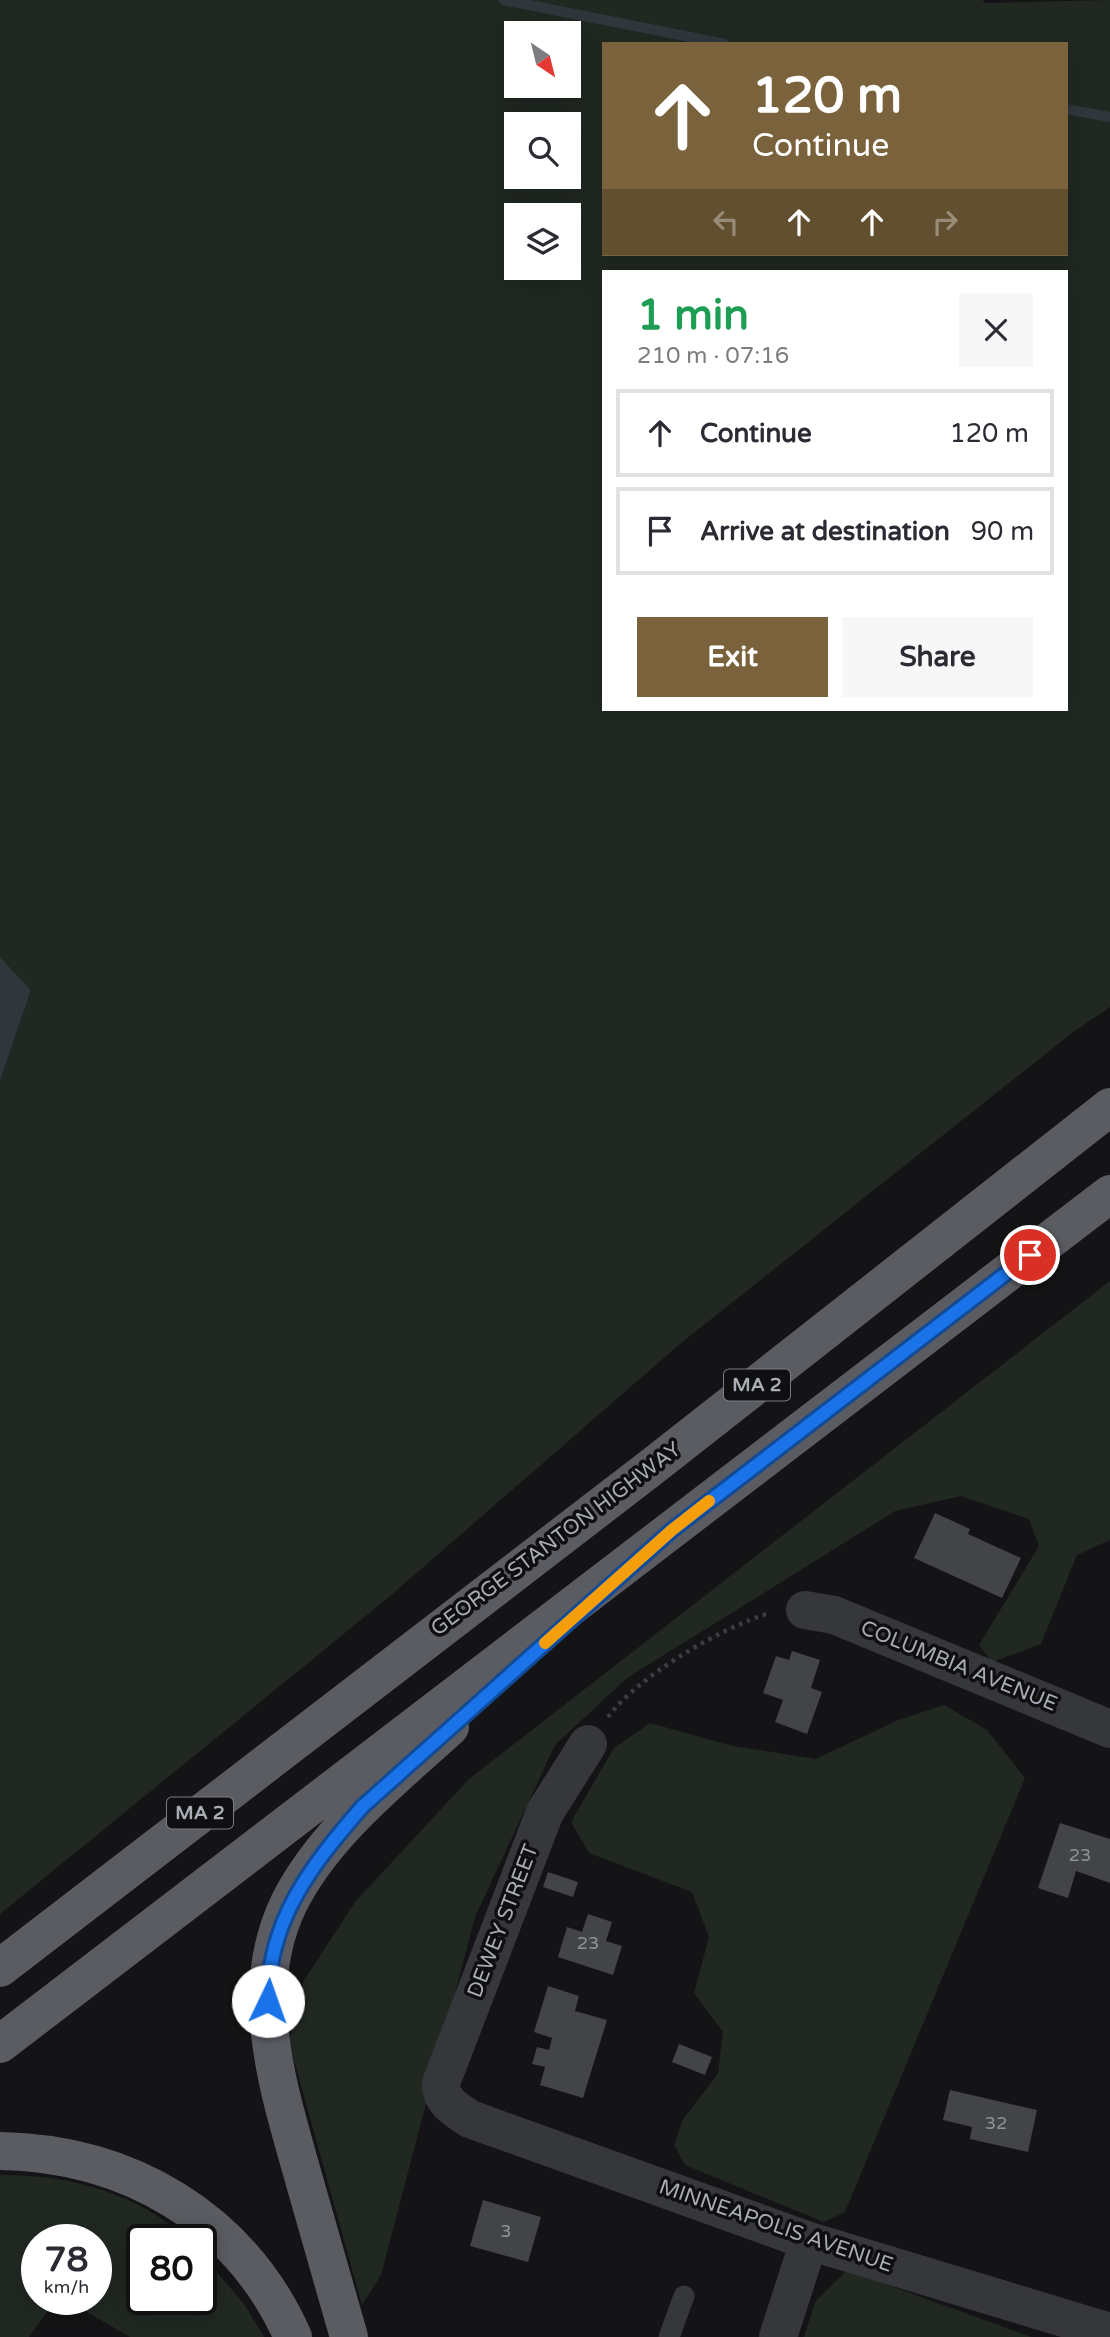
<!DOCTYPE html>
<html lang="en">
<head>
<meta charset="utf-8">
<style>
  :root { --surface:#fff; --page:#f7f7f7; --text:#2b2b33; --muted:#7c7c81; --line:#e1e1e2; --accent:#7a633c }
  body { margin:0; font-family:"Varela Round",sans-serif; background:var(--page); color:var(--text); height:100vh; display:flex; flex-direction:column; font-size:26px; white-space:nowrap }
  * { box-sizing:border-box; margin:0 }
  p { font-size:23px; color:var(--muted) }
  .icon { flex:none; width:38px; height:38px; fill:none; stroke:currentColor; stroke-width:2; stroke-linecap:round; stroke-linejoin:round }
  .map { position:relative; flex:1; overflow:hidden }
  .drawer { position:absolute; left:602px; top:270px; width:466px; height:441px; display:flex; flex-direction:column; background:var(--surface); border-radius:0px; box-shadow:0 4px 18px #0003 }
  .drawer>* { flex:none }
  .top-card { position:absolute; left:602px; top:42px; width:466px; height:214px; border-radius:0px; box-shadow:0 4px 18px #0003; background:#7a633c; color:#fff; overflow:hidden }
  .needle { width:46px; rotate:145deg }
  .tools { position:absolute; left:504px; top:21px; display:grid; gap:14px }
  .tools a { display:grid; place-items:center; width:77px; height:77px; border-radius:0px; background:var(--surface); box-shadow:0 4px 18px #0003; font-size:35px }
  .speed { position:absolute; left:21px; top:2224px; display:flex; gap:14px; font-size:35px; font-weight:700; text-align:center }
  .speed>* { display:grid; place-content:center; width:91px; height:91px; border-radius:50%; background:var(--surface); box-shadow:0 4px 18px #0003; line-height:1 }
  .speed small { font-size:18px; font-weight:400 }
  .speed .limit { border:4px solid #111; border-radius:10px; background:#fff; color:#111 }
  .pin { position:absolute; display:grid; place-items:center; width:60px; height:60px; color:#fff; margin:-30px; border:4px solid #fff; border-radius:50%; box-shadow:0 2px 7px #0007 }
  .me { position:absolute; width:77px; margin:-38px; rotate:3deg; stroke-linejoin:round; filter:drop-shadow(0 0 5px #0008) }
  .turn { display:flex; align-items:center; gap:24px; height:147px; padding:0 35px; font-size:32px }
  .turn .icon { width:91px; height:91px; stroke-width:2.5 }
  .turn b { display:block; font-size:49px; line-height:60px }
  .lanes { display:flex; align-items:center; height:66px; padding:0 35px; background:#0003; justify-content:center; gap:35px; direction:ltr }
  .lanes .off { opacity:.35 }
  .round { display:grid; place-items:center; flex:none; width:74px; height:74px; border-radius:0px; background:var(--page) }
  .headline { display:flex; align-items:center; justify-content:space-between; height:119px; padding:0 35px }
  h1 { font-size:42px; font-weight:700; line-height:52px; color:#1e9e55 }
  .cta { display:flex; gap:14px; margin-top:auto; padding:14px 35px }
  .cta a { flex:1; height:80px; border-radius:0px; background:var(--accent); color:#fff; font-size:28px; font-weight:700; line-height:80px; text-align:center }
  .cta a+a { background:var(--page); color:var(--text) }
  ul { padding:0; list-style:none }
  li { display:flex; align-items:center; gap:21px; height:88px; margin:0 14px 10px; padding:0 21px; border:4px solid var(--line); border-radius:0px }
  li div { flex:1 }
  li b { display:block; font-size:26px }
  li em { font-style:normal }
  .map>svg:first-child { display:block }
  .green { fill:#212822; fill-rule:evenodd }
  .water { fill:#2f373d }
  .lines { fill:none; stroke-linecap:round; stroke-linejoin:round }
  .stream { stroke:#2f373d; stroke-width:10 }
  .building { fill:#434448 }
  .path { stroke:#3c3d41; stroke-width:4.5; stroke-dasharray:3.5 5; stroke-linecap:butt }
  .service { stroke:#36373a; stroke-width:21 }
  .minor { stroke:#36373a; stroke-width:38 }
  .trunk { stroke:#5a5c62; stroke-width:38 }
  .route-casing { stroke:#114b97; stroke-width:18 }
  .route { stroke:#1a73e8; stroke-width:12 }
  .slow { stroke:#f59e0b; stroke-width:12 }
  .labels { text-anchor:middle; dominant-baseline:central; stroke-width:7; stroke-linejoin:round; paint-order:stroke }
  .number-label { font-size:18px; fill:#8f9299 }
  .shield { fill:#0f0f11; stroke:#7a7d83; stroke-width:2 }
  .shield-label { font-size:19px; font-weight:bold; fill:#a8acb4 }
  .street-label { font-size:21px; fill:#a8acb4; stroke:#0f0f11 }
</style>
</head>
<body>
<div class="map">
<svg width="1110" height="2337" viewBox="0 0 1110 2337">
  <rect width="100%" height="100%" fill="#141416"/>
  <!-- green -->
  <path class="green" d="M0 0H982L986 3 1110 0V1007L1072 1033 681 1343 389 1597 0 1914V1081L31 990 0 957ZM516 33H569V86H516ZM604 44H1066V254H604ZM516 124H569V177H516ZM516 215H569V268H516ZM604 271H1066V709H604Z
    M1110 1281V1540L1077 1555 1041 1644 992 1662 979 1645 1039 1546 1029 1519 961 1496 895 1511 627 1678 555 1745 475 1917 381 2275 362 2305 289 2042 303 1982 355 1902 469 1779Z
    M944 1705 987 1730 1025 1778 845 2212 824 2222 685 2165 674 2145 683 2119 718 2074 723 2032 694 1993 709 1937 692 1892 589 1853 571 1822 614 1748 650 1723 733 1746 816 1759 896 1721Z
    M0 2175C66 2174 140 2193 188 2240H142V2300H201V2253L244 2304 264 2337H130L68 2301 47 2312 29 2337H0ZM96 2240V2300H37V2240Z
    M847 2270 1031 2337H804L815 2302Z"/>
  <!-- water -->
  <path class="water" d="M0 957 31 990 0 1081Z"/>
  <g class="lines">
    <!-- stream -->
    <path class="stream" d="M504 0 725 44
      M1066 109 1110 117"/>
  </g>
  <!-- building -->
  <path class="building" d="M935 1513 970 1529 968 1534 1021 1558 1002 1598 914 1558Z
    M792 1651 820 1660 811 1688 822 1692 807 1734 775 1722 783 1700 763 1693 776 1656 789 1660Z
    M1060 1823 1110 1839V1883L1076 1871 1068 1898 1038 1888Z
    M548 1872 578 1882 573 1897 543 1887Z
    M588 1914 612 1922 606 1941 622 1946 613 1975 558 1957 567 1927 582 1932Z
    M548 1986 579 1996 575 2011 607 2020 583 2098 540 2085 545 2067 532 2064 537 2047 549 2050 552 2038 534 2032Z
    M679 2044 712 2057 705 2075 672 2062Z
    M950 2090 1037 2110 1028 2152 970 2139 972 2127 943 2120Z
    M483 2200 541 2217 528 2262 470 2246Z"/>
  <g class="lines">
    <!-- path -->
    <path class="path" d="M608 1717C638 1676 722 1627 770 1613"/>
    <!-- service -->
    <path class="service" d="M669 2337 684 2296"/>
    <!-- minor -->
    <path class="minor" d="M805 1610 834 1615 1110 1729
      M588 1744 545 1812 441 2083C440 2101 456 2110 470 2119L809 2241 1110 2332
      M778 2337 809 2241"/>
    <!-- trunk -->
    <path class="trunk" d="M0 1968 653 1466 1110 1107
      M0 2044 1110 1194
      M0 2151C128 2153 240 2218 293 2337
      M349 2337C334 2286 320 2234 305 2183 280 2093 245 1993 289 1903 324 1833 393 1779 450 1727"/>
  </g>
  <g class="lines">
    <defs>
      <path id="route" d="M268 2001C268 1920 311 1866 362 1807L672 1530 1030 1255"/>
    </defs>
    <!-- route casing -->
    <use href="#route" class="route-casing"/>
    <!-- route -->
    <use href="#route" class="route"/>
    <!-- slow -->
    <path class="slow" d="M545 1643 672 1530 709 1501"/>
  </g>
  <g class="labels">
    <!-- number labels -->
    <g class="number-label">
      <text x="1080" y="1855">23</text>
      <text x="588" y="1943">23</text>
      <text x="996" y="2123">32</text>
      <text x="506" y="2231">3</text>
    </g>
    <!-- shield labels -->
    <g class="shield">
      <rect x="724" y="1369.5" width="66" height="31" rx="5"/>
      <rect x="167" y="1797.5" width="66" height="31" rx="5"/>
    </g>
    <g class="shield-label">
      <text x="757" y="1385">MA 2</text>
      <text x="200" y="1813">MA 2</text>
    </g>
    <!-- street labels -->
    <g class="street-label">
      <text transform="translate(556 1539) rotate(-37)">GEORGE STANTON HIGHWAY</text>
      <text transform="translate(959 1666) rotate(22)">COLUMBIA AVENUE</text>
      <text transform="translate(503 1921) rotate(-69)">DEWEY STREET</text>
      <text transform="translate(776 2226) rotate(19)">MINNEAPOLIS AVENUE</text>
    </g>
  </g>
</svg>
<div class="tools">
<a><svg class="needle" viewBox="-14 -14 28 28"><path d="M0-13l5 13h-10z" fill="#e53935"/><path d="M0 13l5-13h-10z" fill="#7c7c81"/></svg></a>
<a><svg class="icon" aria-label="search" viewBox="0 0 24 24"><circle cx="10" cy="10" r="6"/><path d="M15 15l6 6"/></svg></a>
<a><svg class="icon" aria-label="layers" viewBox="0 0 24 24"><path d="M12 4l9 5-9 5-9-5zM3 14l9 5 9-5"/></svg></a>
</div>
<div class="speed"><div>78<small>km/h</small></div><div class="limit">80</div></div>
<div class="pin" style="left:1030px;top:1255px;background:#d93025"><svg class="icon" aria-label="arrive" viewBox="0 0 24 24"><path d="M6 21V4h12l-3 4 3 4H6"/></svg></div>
<svg class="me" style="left:268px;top:2001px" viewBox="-20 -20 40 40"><circle r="19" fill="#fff"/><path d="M0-13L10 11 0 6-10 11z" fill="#1a73e8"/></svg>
<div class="top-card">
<div class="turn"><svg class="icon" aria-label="ahead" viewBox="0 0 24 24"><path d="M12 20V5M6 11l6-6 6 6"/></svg><div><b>120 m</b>Continue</div></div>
<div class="lanes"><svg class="icon off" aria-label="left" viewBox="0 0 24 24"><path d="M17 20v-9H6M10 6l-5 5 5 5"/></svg><svg class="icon" aria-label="ahead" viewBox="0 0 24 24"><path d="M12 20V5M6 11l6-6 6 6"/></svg><svg class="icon" aria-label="ahead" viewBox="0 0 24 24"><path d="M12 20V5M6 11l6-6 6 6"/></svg><svg class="icon off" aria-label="right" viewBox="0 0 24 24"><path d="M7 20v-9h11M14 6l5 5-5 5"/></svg></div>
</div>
<section class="drawer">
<div class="headline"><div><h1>1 min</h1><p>210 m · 07:16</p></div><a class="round"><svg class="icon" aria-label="close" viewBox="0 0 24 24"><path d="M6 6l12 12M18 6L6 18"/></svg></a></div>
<ul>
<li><svg class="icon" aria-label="ahead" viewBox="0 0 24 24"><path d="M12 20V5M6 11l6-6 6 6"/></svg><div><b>Continue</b></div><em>120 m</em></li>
<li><svg class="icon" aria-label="arrive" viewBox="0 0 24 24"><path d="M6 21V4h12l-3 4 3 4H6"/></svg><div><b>Arrive at destination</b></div><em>90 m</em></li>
</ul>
<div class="cta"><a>Exit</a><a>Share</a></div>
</section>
</div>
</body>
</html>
